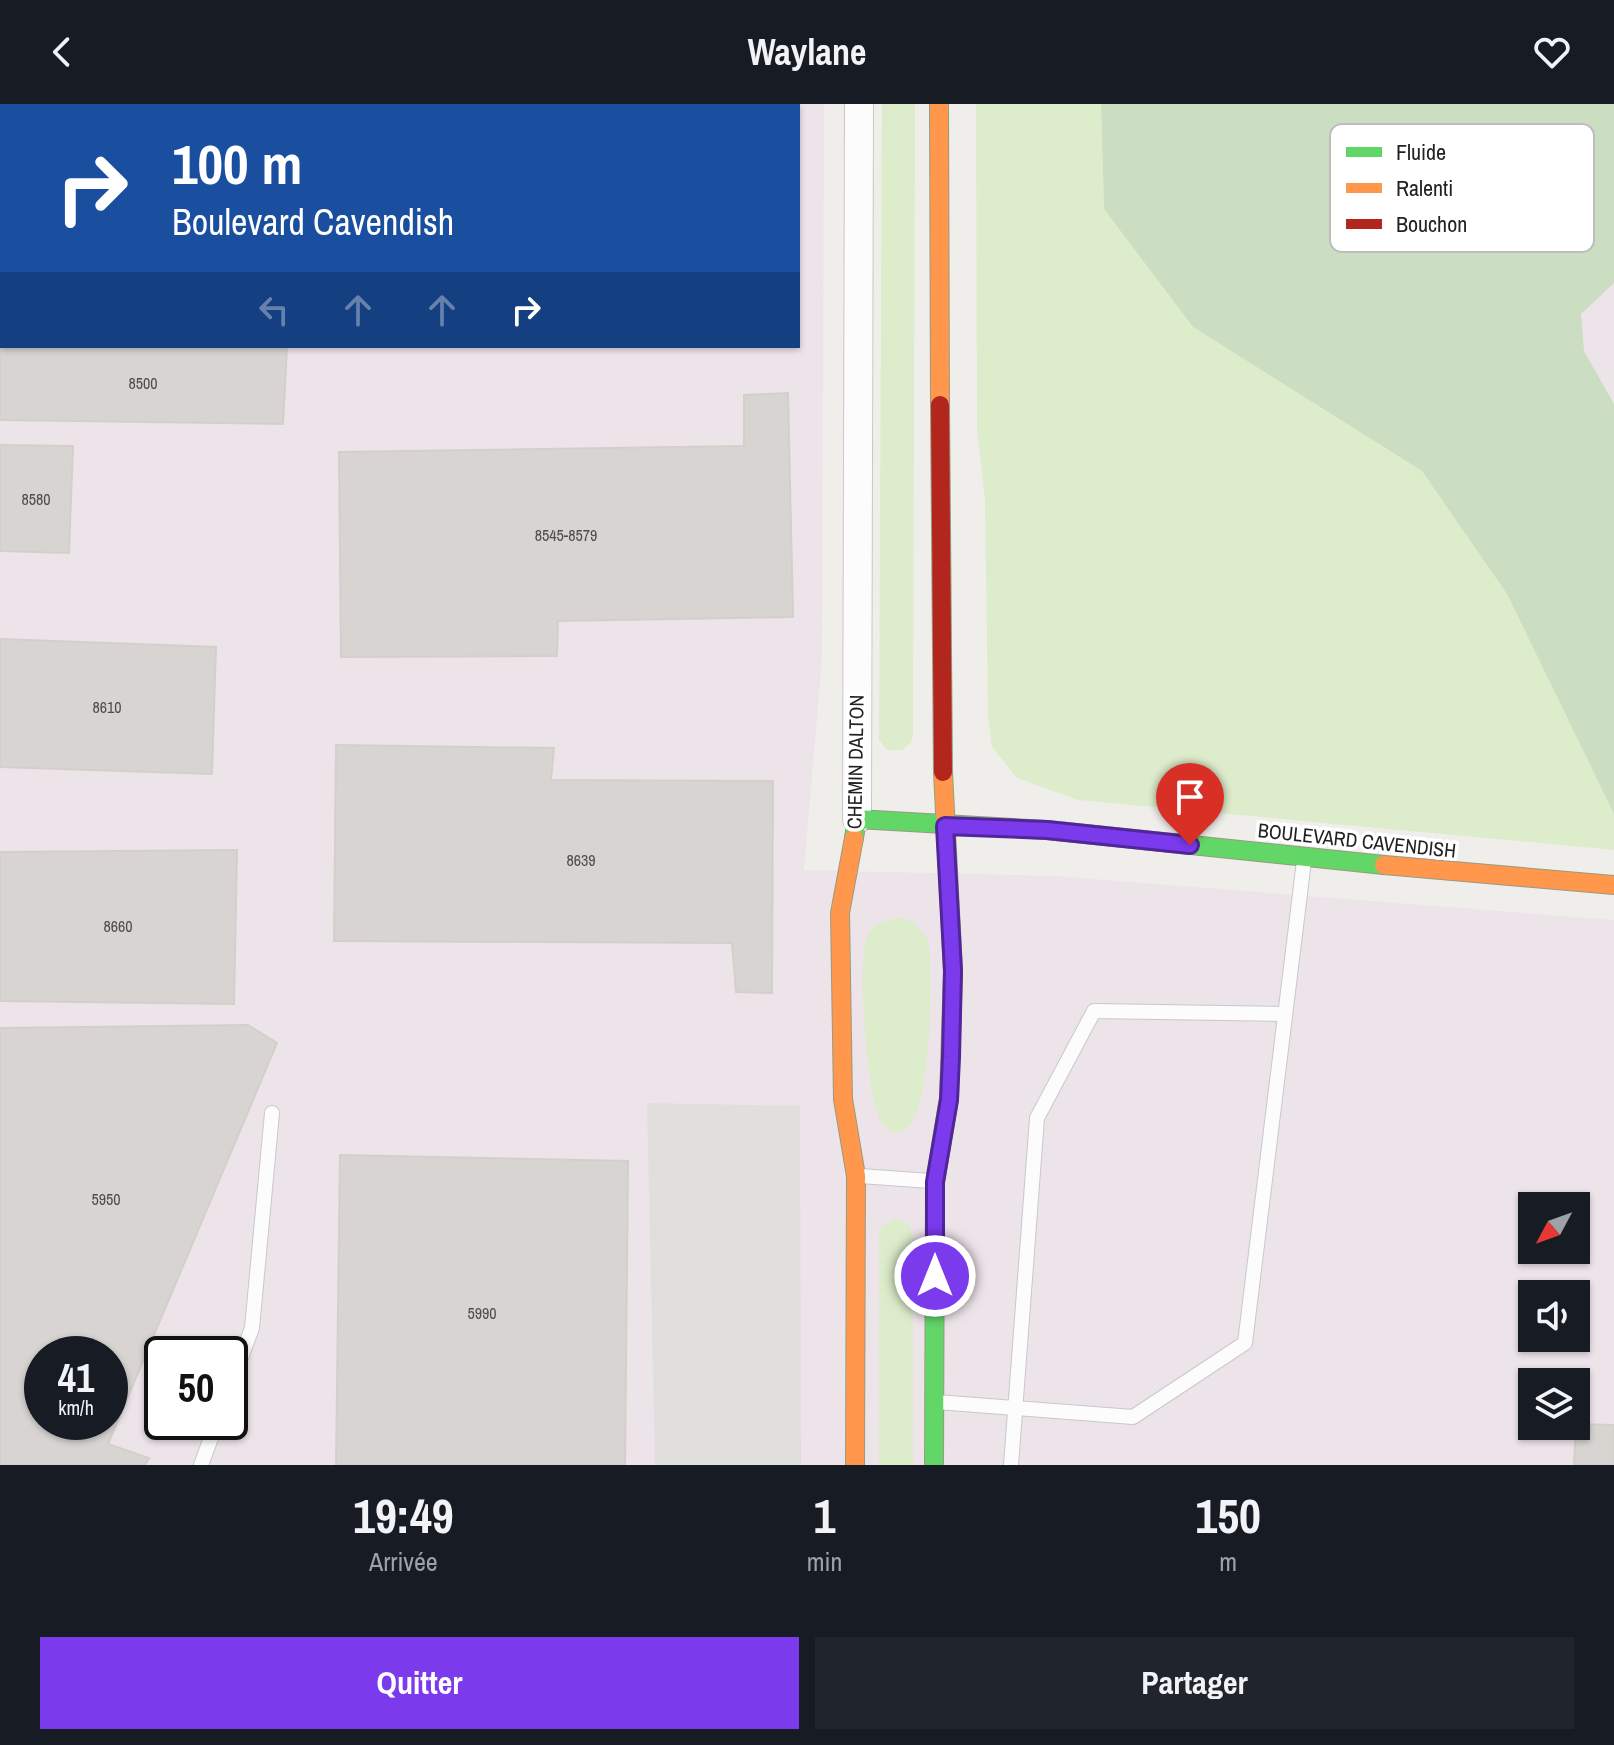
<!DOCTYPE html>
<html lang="fr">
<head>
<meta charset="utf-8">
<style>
  :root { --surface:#171b24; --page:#20242c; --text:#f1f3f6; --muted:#9ea1a6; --accent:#7c3aed }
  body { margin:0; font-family:"Archivo Narrow",sans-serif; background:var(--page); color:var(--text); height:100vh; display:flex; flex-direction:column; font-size:30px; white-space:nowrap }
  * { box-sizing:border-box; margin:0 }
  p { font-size:26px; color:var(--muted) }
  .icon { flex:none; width:44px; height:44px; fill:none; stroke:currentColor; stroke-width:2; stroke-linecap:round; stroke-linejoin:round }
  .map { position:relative; height:1361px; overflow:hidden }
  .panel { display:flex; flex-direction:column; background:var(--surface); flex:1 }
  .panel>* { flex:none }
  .guide { position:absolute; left:0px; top:0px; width:800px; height:244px; box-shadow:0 2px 6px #0004; background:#1a4fa0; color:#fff; overflow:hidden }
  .needle { width:52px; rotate:229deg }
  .buttons { position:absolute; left:1518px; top:1088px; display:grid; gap:16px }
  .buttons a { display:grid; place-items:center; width:72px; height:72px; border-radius:0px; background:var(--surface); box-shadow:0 2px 6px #0004; font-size:40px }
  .speed { position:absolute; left:24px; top:1232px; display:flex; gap:16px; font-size:40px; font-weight:700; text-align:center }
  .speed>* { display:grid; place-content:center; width:104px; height:104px; border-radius:50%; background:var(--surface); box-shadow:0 2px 6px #0004; line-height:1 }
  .speed small { font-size:20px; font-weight:400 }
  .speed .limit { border:4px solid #111; border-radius:12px; background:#fff; color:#111 }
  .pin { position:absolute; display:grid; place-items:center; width:68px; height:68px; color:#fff; margin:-82px -34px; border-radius:50% 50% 50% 0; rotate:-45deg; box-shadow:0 0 8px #0007 }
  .pin .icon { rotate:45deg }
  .me { position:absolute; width:88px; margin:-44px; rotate:0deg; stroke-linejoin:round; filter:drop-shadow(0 0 6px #0008) }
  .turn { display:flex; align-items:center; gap:28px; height:168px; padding:0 40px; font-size:36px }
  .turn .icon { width:104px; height:104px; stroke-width:2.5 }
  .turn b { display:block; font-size:56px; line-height:68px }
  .lanes { display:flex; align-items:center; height:76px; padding:0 40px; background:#0003; justify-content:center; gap:40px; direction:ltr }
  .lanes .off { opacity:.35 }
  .eta { display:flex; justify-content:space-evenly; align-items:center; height:136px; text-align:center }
  .eta b { font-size:48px; font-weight:800; line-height:56px }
  .cta { display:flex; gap:16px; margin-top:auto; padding:16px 40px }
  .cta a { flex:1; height:92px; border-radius:0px; background:var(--accent); color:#fff; font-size:32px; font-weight:800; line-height:92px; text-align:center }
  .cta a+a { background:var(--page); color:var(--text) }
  header { display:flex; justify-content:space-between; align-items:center; height:104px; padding:0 40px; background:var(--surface); font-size:36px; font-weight:800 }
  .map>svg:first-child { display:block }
  .industrial { fill:#ede4e9; fill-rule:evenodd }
  .grass { fill:#ddeccb }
  .forest { fill:#cbdec1 }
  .parking { fill:#e0dfde }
  .building { fill:#d7d4d2; stroke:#d3d0cc; stroke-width:2; fill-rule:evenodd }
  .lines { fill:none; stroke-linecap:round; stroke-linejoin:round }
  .lane-casing { stroke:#c9c8c7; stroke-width:16 }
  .street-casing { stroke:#c9c8c7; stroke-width:30 }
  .fast-casing { stroke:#999a82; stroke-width:20 }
  .slow-casing { stroke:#999a82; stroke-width:20 }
  .jam-casing { stroke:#999a82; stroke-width:20 }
  .lane { stroke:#fdfcfc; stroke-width:14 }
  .street { stroke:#fdfcfc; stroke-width:28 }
  .fast { stroke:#63d668; stroke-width:18 }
  .slow { stroke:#ff974d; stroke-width:18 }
  .jam { stroke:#b3261e; stroke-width:18 }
  .route-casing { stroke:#51269a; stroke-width:20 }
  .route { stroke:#7c3aed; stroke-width:14 }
  .labels { text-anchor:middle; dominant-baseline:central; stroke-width:7; stroke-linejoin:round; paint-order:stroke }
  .number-label { font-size:16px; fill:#4f4e4e }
  .street-label { font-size:20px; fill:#222; stroke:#fff }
  .key { fill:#fff; stroke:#bdbdbd; stroke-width:2 }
  .key-label { font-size:22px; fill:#222 }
</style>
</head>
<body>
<header><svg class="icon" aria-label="back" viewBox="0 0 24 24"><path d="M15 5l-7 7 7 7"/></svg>Waylane<svg class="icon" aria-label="heart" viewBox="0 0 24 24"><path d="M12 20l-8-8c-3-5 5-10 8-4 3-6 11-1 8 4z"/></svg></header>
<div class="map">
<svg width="1614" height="1361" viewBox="0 0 1614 1361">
  <rect width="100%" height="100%" fill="#f0eeeb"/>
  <!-- industrial -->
  <path class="industrial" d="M0 0H824L822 555 804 766 1055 772 1614 816V1361H0ZM2 2H798V242H2ZM1532 1102H1576V1146H1532ZM1532 1190H1576V1234H1532ZM42 1250H110V1318H42ZM162 1250H230V1318H162ZM1532 1278H1576V1322H1532Z
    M1614 0V334L1565 258Z"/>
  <!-- grass -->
  <path class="grass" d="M882 0H915L913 631 911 638 902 646H887L879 636Z
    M976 0H1101L1104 105 1193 223 1422 367 1507 490 1614 710V746L1078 696 1017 674 992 643 988 611 985 396 977 324Z
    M902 814 913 818 928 835C934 869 931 994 910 1021 906 1026 900 1028 894 1029 886 1025 882 1020 878 1011 868 985 856 858 867 834 873 819 887 815 902 814Z
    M895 1114 909 1120 913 1134V1361H879V1129L882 1122Z"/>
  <!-- forest -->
  <path class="forest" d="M1101 0H1614V179L1581 210 1584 247 1614 300V710L1507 490 1422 367 1193 223 1104 105Z"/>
  <!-- parking -->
  <path class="parking" d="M647 999 800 1002 801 1361H655Z"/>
  <!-- building -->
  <path class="building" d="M0 0H183L2 2V28Z
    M347 0H787L785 2Z
    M0 198 2 242H287L283 320 0 316Z
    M788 289 793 513 558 517 557 552 341 553 339 348 744 342V291Z
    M0 341 73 342 69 449 0 447Z
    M0 535 216 543 212 670 0 663Z
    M336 641 554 644 551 676 773 677 772 889 736 888 732 839 334 837Z
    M237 746 234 900 0 897V748Z
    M248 921 277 939 108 1340 149 1354 145 1361H0V924ZM42 1250H110V1318H42Z
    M340 1051 628 1057 625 1361H336Z
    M1576 1320 1614 1321V1361H1574Z"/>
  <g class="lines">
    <defs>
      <path id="lane" d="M860 1072 931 1077
        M230 1283 252 1224 272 1009
        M937 1298 1133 1313 1245 1239 1304 757
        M201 1361 217 1318
        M1011 1361 1037 1014 1094 907 1285 910"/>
      <path id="street" d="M857 715 859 0"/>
      <path id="fast" d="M854 734 857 715 1047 726 1384 761
        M934 1361 935 1078 949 994"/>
      <path id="slow" d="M939 0 940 301
        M943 668 953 867 949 994
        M854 734 840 809 843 995 856 1072 855 1361
        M1384 761 1614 781"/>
      <path id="jam" d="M940 301 943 668"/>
    </defs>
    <!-- lane casing -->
    <use href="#lane" class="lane-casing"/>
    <!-- street casing -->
    <use href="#street" class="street-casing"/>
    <!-- fast casing -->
    <use href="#fast" class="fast-casing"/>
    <!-- slow casing -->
    <use href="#slow" class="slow-casing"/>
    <!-- jam casing -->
    <use href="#jam" class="jam-casing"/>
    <!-- lane -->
    <use href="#lane" class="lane"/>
    <!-- street -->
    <use href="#street" class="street"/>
    <!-- fast -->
    <use href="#fast" class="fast"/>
    <!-- slow -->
    <use href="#slow" class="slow"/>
    <!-- jam -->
    <use href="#jam" class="jam"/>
  </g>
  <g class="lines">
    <defs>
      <path id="route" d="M935 1172V1078L949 996 951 953 953 867 945 722 1047 726 1190 741"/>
    </defs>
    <!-- route casing -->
    <use href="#route" class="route-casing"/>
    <!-- route -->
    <use href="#route" class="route"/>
  </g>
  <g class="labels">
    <!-- number labels -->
    <g class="number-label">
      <text x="143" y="279">8500</text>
      <text x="36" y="395">8580</text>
      <text x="566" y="431">8545-8579</text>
      <text x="107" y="603">8610</text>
      <text x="581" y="756">8639</text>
      <text x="118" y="822">8660</text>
      <text x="106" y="1095">5950</text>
      <text x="482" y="1209">5990</text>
    </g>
    <!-- street labels -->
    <g class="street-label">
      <text transform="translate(855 658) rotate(-89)">CHEMIN DALTON</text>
      <text transform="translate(1357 736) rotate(6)">BOULEVARD CAVENDISH</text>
    </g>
  </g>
  <!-- legend -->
  <rect x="1330" y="20" width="264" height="128" rx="12" class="key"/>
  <rect x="1346" y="43" width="36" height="10" fill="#63d668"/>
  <rect x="1346" y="79" width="36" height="10" fill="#ff974d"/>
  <rect x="1346" y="115" width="36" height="10" fill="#b3261e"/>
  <g class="key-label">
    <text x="1396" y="56">Fluide</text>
    <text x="1396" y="92">Ralenti</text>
    <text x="1396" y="128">Bouchon</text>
  </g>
</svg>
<div class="buttons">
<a><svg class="needle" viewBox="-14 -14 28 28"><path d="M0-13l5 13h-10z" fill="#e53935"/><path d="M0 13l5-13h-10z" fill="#9ea1a6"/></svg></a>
<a><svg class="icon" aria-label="sound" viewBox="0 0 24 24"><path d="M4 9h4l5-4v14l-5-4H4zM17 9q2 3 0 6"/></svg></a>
<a><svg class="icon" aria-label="layers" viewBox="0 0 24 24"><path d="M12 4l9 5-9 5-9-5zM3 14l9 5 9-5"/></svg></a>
</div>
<div class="speed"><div>41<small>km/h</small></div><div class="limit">50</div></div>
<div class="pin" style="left:1190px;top:741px;background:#d93025"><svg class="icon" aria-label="arrive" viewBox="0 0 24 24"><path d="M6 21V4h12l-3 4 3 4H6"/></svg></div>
<svg class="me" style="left:935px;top:1172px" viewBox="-20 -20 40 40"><circle r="17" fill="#7c3aed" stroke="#fff" stroke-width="3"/><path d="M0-11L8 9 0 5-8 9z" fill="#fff"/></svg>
<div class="guide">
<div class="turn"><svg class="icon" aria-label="right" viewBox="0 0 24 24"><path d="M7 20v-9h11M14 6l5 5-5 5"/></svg><div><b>100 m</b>Boulevard Cavendish</div></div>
<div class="lanes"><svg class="icon off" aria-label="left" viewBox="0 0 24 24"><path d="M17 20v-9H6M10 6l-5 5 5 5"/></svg><svg class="icon off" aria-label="ahead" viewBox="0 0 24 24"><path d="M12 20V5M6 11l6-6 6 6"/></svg><svg class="icon off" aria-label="ahead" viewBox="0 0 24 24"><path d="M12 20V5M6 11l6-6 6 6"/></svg><svg class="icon" aria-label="right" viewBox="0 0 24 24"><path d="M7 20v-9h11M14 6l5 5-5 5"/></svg></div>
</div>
</div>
<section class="panel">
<div class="eta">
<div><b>19:49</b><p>Arrivée</p></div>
<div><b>1</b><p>min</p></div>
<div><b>150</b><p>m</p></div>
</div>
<div class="cta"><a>Quitter</a><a>Partager</a></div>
</section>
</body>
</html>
